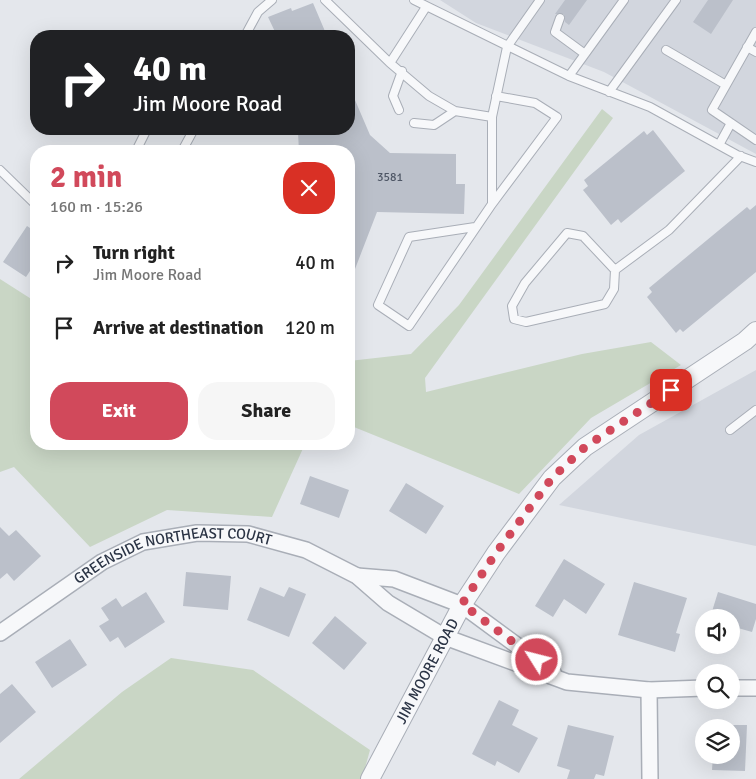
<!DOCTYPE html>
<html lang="en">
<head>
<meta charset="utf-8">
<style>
  :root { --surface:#fff; --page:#f6f6f6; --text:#222; --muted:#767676; --accent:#d1495b }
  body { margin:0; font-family:Signika,sans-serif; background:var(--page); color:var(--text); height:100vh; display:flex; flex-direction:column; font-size:19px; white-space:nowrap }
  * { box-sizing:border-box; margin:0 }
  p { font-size:16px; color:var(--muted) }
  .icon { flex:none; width:28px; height:28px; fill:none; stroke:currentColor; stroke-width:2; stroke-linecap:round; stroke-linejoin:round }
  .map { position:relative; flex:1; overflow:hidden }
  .side { position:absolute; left:30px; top:145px; width:325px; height:305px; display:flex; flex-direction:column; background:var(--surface); border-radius:20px; box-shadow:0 5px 20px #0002 }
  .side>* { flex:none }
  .top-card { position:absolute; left:30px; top:30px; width:325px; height:105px; border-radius:20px; box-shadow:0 5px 20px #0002; background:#202124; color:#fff; overflow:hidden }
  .controls { position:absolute; left:695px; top:609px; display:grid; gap:10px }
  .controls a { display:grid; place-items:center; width:45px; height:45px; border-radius:50%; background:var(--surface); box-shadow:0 5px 20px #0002; font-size:25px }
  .pin { position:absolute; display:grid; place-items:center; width:42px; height:42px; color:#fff; margin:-21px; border-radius:10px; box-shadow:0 2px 8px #0006 }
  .me { position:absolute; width:55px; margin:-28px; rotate:306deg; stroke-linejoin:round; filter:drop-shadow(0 0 4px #0008) }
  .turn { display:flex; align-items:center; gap:18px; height:105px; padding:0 20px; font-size:22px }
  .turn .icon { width:65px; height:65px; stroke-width:2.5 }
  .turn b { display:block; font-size:35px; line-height:42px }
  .round { display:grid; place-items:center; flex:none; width:52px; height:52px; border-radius:20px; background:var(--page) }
  .summary { display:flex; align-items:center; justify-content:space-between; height:85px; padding:0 20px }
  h1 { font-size:30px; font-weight:800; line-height:38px; color:var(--accent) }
  .button { display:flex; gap:10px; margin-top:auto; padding:10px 20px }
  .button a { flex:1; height:58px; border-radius:20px; background:var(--accent); color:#fff; font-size:20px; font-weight:800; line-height:58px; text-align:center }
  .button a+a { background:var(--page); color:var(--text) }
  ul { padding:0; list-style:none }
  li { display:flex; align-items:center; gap:15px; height:65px; padding:0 20px }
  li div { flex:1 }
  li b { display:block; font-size:19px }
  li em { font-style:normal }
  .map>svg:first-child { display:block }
  .built { fill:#d2d6de }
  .green { fill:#c9d6c5 }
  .building { fill:#bbc0ca }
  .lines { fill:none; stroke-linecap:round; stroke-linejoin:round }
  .service-casing { stroke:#a9aeb7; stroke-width:10 }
  .minor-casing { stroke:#a9aeb7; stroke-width:18 }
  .tertiary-casing { stroke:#a9aeb7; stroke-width:20 }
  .service { stroke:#f7f8fa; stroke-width:8 }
  .minor { stroke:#f7f8fa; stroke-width:15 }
  .tertiary { stroke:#f7f8fa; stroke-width:18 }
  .route { stroke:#d1495b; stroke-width:9; stroke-dasharray:0 16.2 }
  .labels { text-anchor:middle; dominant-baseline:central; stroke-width:4; stroke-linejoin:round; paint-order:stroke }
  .number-label { font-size:12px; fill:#4f5766 }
  .street-label { font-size:15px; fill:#2b3445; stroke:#f4f6f9 }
</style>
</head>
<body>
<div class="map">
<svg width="756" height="779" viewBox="0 0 756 779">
  <rect width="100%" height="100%" fill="#e4e7ec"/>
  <!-- built -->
  <path class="built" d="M440 0H756V154L604 72 476 23Z
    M756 370V546L559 505 639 435Z"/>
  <!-- green -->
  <path class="green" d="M602 109 613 118 425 378 426 392 582 354 651 342 681 365 591 418 519 494 349 425V361L411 354 459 305Z
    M0 279 36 302V444H305L272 517 167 510 90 547 14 467 0 472Z
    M171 658 253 670 370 750 362 779H19L122 692Z"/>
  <!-- building -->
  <path class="building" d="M565 0H587L569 25 565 22 564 14H555Z
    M708 0H733L711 34 693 22Z
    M313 3 327 36H277L268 17 291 8 292 11Z
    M349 86 370 135 390 153 456 154V184H465L464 214 377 212 350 282 349 151H299L298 133 303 129H349Z
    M653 130 685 171 621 223 618 219 611 225 583 190 588 186 584 180 644 131 647 135Z
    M756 205V272L683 332 680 329 676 333 647 297 652 292 649 288 747 207 750 210Z
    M27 226 36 232V262L26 277 3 262Z
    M310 476 349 490 339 518 300 504Z
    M406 483 444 506 426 534 389 511Z
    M0 527 9 536 16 530 41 556 14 581 7 573 0 579Z
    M564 559 605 584 586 614 564 599 553 617 535 606Z
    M186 572 231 576 228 610 183 606Z
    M634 582 687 598 676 633 680 634 675 652 618 635Z
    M260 587 284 597 289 587 306 594 289 637 247 620Z
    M146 592 165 622 125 648 118 637 110 642 99 626 109 620 101 608 116 598 122 607Z
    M718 592 756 604V619L752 632 731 626V618H710Z
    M335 616 367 643 344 670 312 643Z
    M70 639 87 665 52 688 35 662Z
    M12 684 36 712 0 743V694Z
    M499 700 519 710 512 725 538 738 519 773 497 761 495 766 472 754Z
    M568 725 614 736 604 776 596 774 594 779H567L570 770 557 766Z
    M731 725H747L745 771 712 770 713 755H731Z"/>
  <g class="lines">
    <defs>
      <path id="service" d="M325 0 390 63 429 96 455 111 492 117
        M414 0 569 76 650 107 737 155 756 162
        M560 18 555 32 585 54
        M756 32 712 110 756 140
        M245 36 258 12 272 0
        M747 47 756 52
        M666 50 726 85
        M390 63 426 7
        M569 76 624 0
        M609 92 676 0
        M399 110 393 96 402 71
        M414 123 434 125 455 111
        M719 145 731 123
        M136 151 147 129
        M182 151 194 129
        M0 170 36 205
        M492 204 557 117 535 103 496 96
        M475 227 409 237 378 305 409 326 492 204V117L507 47 540 0
        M615 270 614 289 605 304 526 322 514 319 512 306 525 283 567 233 583 236 615 270 669 230 741 156
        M730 430 756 410"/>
      <g id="minor">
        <path d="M357 576 394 579 462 605 553 672"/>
        <path id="s1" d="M0 633 102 562 143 542 197 533 248 534 306 550 357 576 388 603 445 637 567 682 649 690 704 688"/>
        <path d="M731 688H756"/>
        <path d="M649 690 650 779"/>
      </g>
      <g id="tertiary">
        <path id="s2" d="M370 779 462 605 496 553 552 478 585 447 745 341 756 331"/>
      </g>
    </defs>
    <!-- service casing -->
    <use href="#service" class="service-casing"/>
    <!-- minor casing -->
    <use href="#minor" class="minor-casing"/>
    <!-- tertiary casing -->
    <use href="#tertiary" class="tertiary-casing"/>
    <!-- service -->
    <use href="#service" class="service"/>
    <!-- minor -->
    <use href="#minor" class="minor"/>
    <!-- tertiary -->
    <use href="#tertiary" class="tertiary"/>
  </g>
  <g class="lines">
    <!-- route -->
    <path class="route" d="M537 660 462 604 496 553 552 478 585 447 671 390"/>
  </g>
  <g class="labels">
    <!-- number labels -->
    <g class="number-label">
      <text x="390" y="177">3581</text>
    </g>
    <!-- street labels -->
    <g class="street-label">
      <text stroke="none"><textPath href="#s1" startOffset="196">GREENSIDE NORTHEAST COURT</textPath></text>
      <text stroke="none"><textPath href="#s2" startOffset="122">JIM MOORE ROAD</textPath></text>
    </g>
  </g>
</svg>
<div class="controls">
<a><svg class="icon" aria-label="sound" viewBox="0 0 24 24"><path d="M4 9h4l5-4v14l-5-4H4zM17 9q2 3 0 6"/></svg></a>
<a><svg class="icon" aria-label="search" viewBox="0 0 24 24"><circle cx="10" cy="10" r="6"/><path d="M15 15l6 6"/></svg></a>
<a><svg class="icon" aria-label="layers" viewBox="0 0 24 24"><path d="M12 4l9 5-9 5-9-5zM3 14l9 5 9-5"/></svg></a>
</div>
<div class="pin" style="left:671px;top:390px;background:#d93025"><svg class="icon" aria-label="arrive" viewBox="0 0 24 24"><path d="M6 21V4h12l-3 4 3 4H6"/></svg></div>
<svg class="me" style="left:537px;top:660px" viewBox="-20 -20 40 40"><circle r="17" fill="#d1495b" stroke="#fff" stroke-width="3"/><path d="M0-11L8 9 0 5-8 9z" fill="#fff"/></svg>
<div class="top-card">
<div class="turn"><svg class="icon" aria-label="right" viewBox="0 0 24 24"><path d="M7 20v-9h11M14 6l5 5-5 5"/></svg><div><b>40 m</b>Jim Moore Road</div></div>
</div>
<section class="side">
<div class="summary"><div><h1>2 min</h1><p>160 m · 15:26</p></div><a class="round" style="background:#d93025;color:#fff"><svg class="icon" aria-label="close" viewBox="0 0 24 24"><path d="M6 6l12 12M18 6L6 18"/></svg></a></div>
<ul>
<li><svg class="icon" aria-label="right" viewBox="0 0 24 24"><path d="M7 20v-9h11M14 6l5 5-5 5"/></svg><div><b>Turn right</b><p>Jim Moore Road</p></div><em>40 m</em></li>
<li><svg class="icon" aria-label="arrive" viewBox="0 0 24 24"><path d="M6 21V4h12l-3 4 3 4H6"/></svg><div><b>Arrive at destination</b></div><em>120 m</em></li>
</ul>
<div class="button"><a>Exit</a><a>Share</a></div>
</section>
</div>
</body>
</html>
